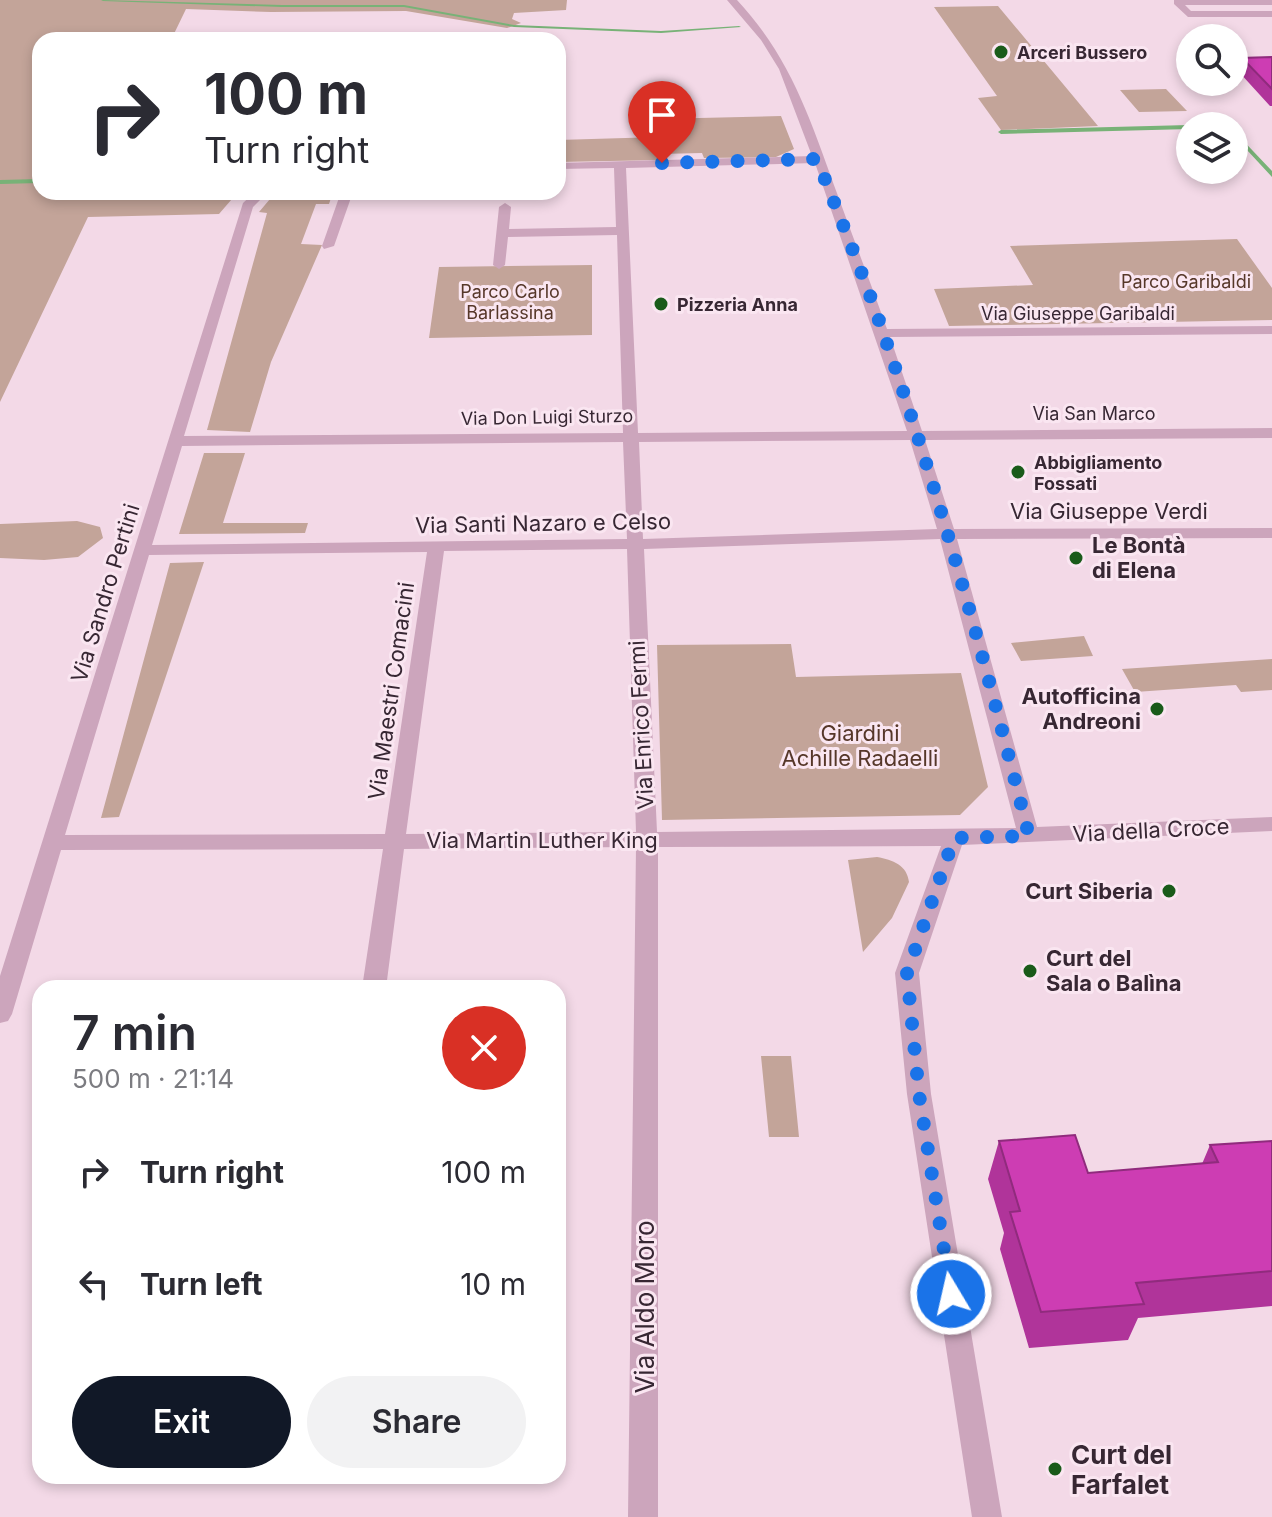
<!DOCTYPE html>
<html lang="en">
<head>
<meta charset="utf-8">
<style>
  :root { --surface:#fff; --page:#f2f2f3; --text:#2b2b33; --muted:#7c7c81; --accent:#111827 }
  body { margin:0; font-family:Inter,sans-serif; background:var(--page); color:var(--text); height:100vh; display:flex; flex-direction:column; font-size:30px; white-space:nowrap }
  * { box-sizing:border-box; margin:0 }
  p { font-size:26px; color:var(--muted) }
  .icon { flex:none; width:44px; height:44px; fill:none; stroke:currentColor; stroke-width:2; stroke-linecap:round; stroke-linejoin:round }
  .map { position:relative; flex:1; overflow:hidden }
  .drawer { position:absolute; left:32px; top:980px; width:534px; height:504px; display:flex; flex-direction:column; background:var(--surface); border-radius:24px; box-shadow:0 4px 12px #0003 }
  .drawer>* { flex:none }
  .guide { position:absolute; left:32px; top:32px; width:534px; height:168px; border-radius:24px; box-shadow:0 4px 12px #0003; background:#fff; color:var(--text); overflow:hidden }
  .tools { position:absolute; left:1176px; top:24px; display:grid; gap:16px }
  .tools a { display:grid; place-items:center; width:72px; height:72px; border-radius:50%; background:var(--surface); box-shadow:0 4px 12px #0003; font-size:40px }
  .pin { position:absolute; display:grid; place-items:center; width:68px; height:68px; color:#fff; margin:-82px -34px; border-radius:50% 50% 50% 0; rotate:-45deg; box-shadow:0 0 8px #0007 }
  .pin .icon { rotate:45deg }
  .me { position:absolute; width:88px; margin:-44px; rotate:351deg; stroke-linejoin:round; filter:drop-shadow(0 0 6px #0008) }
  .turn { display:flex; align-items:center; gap:28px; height:168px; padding:0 40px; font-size:36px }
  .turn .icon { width:104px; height:104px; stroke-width:2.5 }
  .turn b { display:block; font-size:56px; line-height:68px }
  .round { display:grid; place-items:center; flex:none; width:84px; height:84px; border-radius:42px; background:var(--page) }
  .overview { display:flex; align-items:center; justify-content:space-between; height:136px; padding:0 40px }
  h1 { font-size:48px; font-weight:600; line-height:60px }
  .primary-button { display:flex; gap:16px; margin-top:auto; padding:16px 40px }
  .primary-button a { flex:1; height:92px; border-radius:48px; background:var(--accent); color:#fff; font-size:32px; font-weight:600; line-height:92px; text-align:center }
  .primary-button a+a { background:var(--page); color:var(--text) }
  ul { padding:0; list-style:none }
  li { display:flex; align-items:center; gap:24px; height:112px; padding:0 40px }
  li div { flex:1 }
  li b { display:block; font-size:30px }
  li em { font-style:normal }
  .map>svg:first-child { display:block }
  .green { fill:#c3a499 }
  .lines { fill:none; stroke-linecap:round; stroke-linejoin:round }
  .stream { fill:#78b277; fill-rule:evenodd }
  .minor { fill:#cca5bc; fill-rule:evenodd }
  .wall { fill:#b0349a }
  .building { fill:#cd3db3; stroke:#902b7d; stroke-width:2 }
  .route { stroke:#1a73e8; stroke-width:14; stroke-dasharray:0 25.2 }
  .poi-dot { fill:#1a5b1a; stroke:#fae6f1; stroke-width:3 }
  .labels { text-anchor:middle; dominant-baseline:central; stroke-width:6; stroke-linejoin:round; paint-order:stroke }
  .far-poi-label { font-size:18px; font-weight:bold; fill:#372733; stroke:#fae6f1; text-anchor:start }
  .far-park-label { font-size:18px; fill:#563729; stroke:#fae6f1 }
  .far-street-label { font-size:18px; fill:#372733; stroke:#fae6f1 }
  .street-label { font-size:22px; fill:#372733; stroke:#fae6f1 }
  .poi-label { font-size:22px; font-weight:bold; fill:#372733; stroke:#fae6f1; text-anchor:start }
  .park-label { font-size:22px; fill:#563729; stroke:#fae6f1 }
  .near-street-label { font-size:26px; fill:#372733; stroke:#fae6f1 }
  .near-poi-label { font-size:26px; font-weight:bold; fill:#372733; stroke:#fae6f1; text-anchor:start }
</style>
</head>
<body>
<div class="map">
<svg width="1272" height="1517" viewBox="0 0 1272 1517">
  <rect width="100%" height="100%" fill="#f3d9e7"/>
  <!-- green -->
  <path class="green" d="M0 0H567L566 10 514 13 512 19 521 23 507 28 406 11 271 12 186 9 171 40H40V192H238L219 214 88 217 0 402Z
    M998 6 1098 126 1001 130 978 98 997 96 934 7Z
    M1166 89 1187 111 1139 112 1120 90Z
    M781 116 794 149 776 157 704 158 702 153 661 154V160L558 162V140L659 137 656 119Z
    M283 192H333L329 204H316L301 244 322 245 271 362 250 432 207 430 267 213 259 212 270 199Z
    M1237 239 1272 288V320L949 326 934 289 1033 285 1010 246Z
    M592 265V335L429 338 439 267Z
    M204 453H245L223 523H308L305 533 179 534Z
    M77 521 100 527 103 538 78 557 44 560 0 558V524Z
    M204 562 119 817 101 818 170 563Z
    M1084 636 1093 656 1021 661 1011 643Z
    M791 644 796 677 961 673 988 787 960 815 662 820 657 645Z
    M1272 659V690L1241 692 1236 685 1135 692 1122 669Z
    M877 857C893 860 907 865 909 882L892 918 863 952 848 860Z
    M761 1056H791L799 1137H769Z"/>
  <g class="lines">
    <!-- stream -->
    <path class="stream" d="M101 0 282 5H404L514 25 661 31 739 26 741 27 661 33 514 27 404 7H282L103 1Z
      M1227 124 1230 126H1190V129L1001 134 998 132 1001 130Z
      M1234 131 1272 171V177L1234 136Z
      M40 179V183L0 184V180Z"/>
    <!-- minor -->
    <path class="minor" d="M727 0H737C792 59 811 122 838 196 854 240 871 284 887 329L1272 326V334L890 337 922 431 1272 428V438L925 440 954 529 1272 528V538L957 539 1037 827 1272 817V831L962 845 919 973 931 1094 1002 1517H972L907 1094 895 973 941 846 658 847V1517H628L636 847 404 849 386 988H362L383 849 61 850 12 1014 8 1021 0 1023V976L243 203 255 192H268L253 207 184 436 623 433 617 235 508 237 505 265 499 269 493 265 499 207 505 203 511 207 509 229 616 227 614 168 558 169V163L812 156 779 69 761 40ZM815 163 907 431 638 433 626 168ZM910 440 937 529 643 539 639 442ZM623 442 627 539 152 545 182 446ZM940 539 1016 828 657 832 644 549ZM627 549 636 832 406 834 444 551ZM427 552 385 834 65 835 149 555Z
      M1174 0H1272V5H1185L1191 11H1272V17H1188L1174 4Z
      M341 192H353L334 246 324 249 322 246Z"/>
  </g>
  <!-- wall -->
  <path class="wall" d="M1272 57V106H1270L1239 72 1242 58Z
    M999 1141 1088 1173 1202 1164 1210 1145 1272 1141V1306L1138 1318 1128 1340 1029 1348 1000 1249 1004 1233 988 1179Z"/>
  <!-- building -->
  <path class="building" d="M1272 57V89L1242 58Z
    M1075 1135 1088 1173 1218 1162 1210 1145 1272 1141V1271L1136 1283 1144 1304 1041 1312 1010 1212 1020 1211 999 1141Z"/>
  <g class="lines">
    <!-- route -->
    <path class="route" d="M662 163 817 159C840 218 864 276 884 335 941 499 987 668 1029 836L954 838 907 973 919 1094 951 1294"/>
  </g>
  <!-- markers -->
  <g class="poi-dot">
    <circle cx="1001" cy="52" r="8"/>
    <circle cx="661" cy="304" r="8"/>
    <circle cx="1018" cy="472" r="8"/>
    <circle cx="1076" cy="558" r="8"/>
    <circle cx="1157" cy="709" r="8"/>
    <circle cx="1169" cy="891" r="8"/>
    <circle cx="1030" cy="971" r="8"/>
    <circle cx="1055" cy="1469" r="8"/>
  </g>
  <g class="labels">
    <!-- far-poi labels -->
    <g class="far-poi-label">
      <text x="1017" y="52">Arceri Bussero</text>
      <text x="677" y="304">Pizzeria Anna</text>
      <text x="1034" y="462">Abbigliamento<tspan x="1034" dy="21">Fossati</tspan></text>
    </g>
    <!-- far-park labels -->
    <g class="far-park-label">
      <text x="1186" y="281">Parco Garibaldi</text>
      <text x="510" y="291">Parco Carlo<tspan x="510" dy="21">Barlassina</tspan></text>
    </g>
    <!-- far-street labels -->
    <g class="far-street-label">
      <text x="1078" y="313">Via Giuseppe Garibaldi</text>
      <text x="1094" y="413">Via San Marco</text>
      <text transform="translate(547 417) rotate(-1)">Via Don Luigi Sturzo</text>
    </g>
    <!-- street labels -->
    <g class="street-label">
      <text x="1109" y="511">Via Giuseppe Verdi</text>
      <text transform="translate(543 523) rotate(-1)">Via Santi Nazaro e Celso</text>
      <text transform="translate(105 593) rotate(-73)">Via Sandro Pertini</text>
      <text transform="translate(391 691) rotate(-82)">Via Maestri Comacini</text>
      <text transform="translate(641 725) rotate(-93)">Via Enrico Fermi</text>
      <text transform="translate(1151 830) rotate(-3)">Via della Croce</text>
      <text x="542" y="840">Via Martin Luther King</text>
    </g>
    <!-- poi labels -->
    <g class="poi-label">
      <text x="1092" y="545">Le Bontà<tspan x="1092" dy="25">di Elena</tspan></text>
      <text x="1141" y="696" text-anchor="end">Autofficina<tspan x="1141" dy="25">Andreoni</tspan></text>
      <text x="1153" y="891" text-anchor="end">Curt Siberia</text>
      <text x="1046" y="958">Curt del<tspan x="1046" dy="25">Sala o Balìna</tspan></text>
    </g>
    <!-- park labels -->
    <g class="park-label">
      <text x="860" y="733">Giardini<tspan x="860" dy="25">Achille Radaelli</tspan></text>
    </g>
    <!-- near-street labels -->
    <g class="near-street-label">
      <text transform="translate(644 1307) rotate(-90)">Via Aldo Moro</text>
    </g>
    <!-- near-poi labels -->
    <g class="near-poi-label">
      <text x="1071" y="1454">Curt del<tspan x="1071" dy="30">Farfalet</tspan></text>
    </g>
  </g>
</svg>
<div class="tools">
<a><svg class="icon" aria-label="search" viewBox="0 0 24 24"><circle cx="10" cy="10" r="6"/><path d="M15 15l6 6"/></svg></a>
<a><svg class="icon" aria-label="layers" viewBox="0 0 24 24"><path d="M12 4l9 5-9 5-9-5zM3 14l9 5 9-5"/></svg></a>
</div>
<div class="pin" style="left:662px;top:163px;background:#d93025"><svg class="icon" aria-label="arrive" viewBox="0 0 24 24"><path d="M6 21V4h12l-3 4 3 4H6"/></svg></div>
<svg class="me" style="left:951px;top:1294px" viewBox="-20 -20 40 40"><circle r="17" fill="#1a73e8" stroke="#fff" stroke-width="3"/><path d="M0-11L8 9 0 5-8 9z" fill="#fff"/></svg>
<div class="guide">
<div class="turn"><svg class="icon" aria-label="right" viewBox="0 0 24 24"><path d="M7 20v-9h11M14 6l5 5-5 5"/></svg><div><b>100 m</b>Turn right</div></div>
</div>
<section class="drawer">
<div class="overview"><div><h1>7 min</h1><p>500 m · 21:14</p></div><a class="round" style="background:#d93025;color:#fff"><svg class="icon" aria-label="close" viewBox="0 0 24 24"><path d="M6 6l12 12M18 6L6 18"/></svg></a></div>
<ul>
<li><svg class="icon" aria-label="right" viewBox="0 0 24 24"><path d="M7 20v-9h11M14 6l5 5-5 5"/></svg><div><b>Turn right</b></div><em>100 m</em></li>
<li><svg class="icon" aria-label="left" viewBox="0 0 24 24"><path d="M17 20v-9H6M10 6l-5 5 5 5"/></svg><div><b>Turn left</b></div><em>10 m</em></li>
</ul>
<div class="primary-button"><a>Exit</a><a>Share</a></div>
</section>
</div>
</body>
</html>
